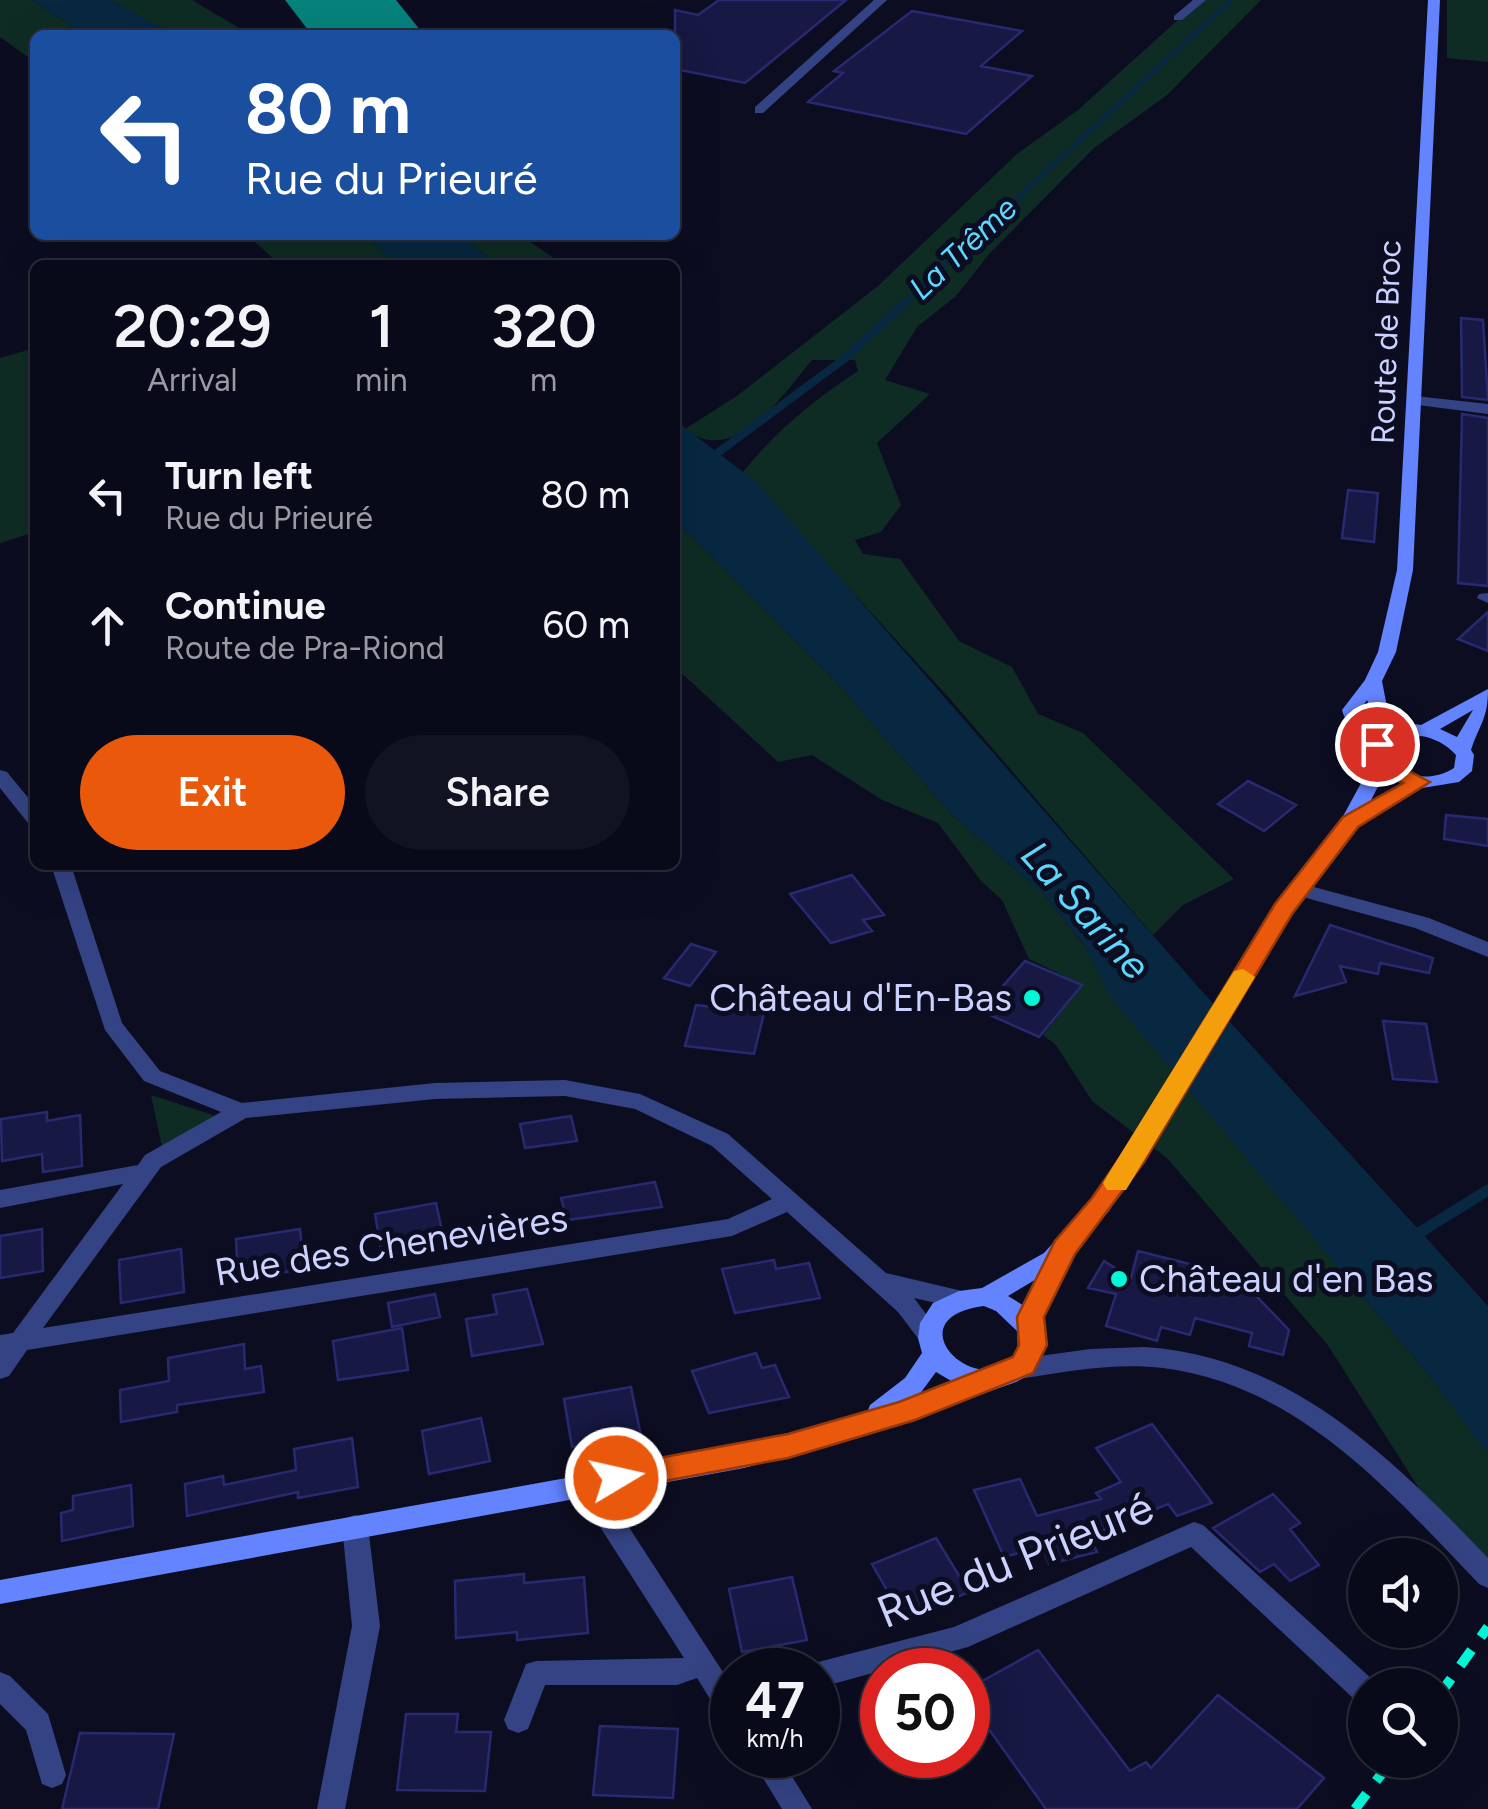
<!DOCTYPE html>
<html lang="en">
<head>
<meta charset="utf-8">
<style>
  :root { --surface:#090a19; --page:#121322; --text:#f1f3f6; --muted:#999aa2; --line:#292b38; --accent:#ea580c }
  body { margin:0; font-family:Figtree,sans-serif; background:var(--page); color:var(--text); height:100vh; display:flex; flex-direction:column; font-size:38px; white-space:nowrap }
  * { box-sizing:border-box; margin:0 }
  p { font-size:32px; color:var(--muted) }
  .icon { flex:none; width:55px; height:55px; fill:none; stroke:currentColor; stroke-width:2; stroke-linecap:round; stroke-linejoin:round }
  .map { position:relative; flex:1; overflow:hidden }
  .panel { position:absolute; left:30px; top:260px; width:650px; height:610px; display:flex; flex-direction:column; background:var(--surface); border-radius:15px; box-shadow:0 10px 40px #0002,0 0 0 2px var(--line) }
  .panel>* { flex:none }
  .top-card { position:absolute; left:30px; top:30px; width:650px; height:210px; border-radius:15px; box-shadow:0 10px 40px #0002,0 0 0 2px var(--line); background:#1a4fa0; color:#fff; overflow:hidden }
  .buttons { position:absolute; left:1348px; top:1538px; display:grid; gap:20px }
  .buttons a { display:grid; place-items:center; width:110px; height:110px; border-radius:50%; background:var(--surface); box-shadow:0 10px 40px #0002,0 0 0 2px var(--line); font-size:50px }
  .speed { position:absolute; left:710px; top:1648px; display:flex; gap:20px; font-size:50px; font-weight:700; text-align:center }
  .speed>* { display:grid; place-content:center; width:130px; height:130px; border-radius:50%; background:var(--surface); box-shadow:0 10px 40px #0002,0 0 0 2px var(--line); line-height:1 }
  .speed small { font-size:25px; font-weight:400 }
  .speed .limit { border:15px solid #d22; background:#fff; color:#111 }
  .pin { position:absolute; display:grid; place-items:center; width:85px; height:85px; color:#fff; margin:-42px; border:5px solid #fff; border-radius:50%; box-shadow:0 2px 10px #0007 }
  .me { position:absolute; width:110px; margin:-55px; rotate:81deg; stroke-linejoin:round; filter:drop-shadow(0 0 8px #0008) }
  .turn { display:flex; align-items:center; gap:35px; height:210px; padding:0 50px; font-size:45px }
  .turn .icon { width:130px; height:130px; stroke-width:2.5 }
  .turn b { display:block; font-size:70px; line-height:85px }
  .eta { display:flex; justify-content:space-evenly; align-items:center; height:170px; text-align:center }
  .eta b { font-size:60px; font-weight:600; line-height:70px }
  .primary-button { display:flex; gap:20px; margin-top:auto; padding:20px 50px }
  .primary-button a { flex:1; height:115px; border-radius:60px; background:var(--accent); color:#fff; font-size:40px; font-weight:600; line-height:115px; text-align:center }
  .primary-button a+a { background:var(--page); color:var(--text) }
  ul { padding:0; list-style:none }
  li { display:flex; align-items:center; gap:30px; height:130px; padding:0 50px }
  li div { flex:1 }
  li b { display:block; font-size:38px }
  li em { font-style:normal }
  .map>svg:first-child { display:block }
  .green { fill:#0f2c24 }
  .water { fill:#072840 }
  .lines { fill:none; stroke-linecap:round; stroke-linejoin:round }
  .stream-far2 { stroke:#072840; stroke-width:5 }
  .stream-far1 { stroke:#072840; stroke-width:8 }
  .stream { stroke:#072840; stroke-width:11 }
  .runway { fill:#06827c; fill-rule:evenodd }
  .building { fill:#171843; stroke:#282a71; stroke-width:2.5 }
  .street { fill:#344383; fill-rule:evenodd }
  .secondary { fill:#6383ff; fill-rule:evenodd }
  .rail { stroke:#00f7d8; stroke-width:10; stroke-dasharray:19 16; stroke-linecap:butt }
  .route { fill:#ea580c; stroke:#983908; stroke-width:2.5 }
  .slow { fill:#f59e0b }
  .poi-dot { fill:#00f7d8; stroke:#0c0d21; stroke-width:4 }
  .labels { text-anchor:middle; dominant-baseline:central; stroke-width:10; stroke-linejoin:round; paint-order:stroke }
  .far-water-label { font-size:32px; font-style:italic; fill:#5ad8ff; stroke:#0c0d21 }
  .far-street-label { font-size:32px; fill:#ccd2ff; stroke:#0c0d21 }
  .poi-label { font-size:38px; fill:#ccd2ff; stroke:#0c0d21; text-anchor:end }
  .street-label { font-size:38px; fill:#ccd2ff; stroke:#0c0d21 }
  .water-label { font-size:40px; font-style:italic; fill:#5ad8ff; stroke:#0c0d21 }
  .near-street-label { font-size:45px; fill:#ccd2ff; stroke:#0c0d21 }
</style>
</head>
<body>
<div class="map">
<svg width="1488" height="1809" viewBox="0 0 1488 1809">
  <rect width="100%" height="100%" fill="#0c0d21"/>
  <!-- green -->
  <path class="green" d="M0 0H32L85 35H35V62L0 37Z
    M110 0H192L251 35H174Z
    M1200 0H1261L1167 95 1094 148 990 253 956 296 917 327 885 380 930 394 877 443 901 505 881 532 855 540 863 554 900 559 959 641 1012 667 1038 714 1083 733 1234 879 1183 905 1153 935 950 699 743 472C776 431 814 400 858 371L855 360H812C784 393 735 469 685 429L737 396 878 286 1017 154 1078 110Z
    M1447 0H1488V62L1447 58Z
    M248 235H364L398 265H280Z
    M462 235H520L564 265H496Z
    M35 348V532L0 543V358Z
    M675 520 839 685 953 816 1042 892 1084 945 1114 1000 1428 1374 1488 1453V1561L1422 1493 1327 1344 1167 1158 1092 1101 1056 1045 1043 1035 1083 985 1029 959 1002 900 981 881 938 823 882 800 812 755 778 762 675 667Z
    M151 1095 213 1115 212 1120 162 1146Z"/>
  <!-- water -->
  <path class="water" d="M32 0H110L174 35H85Z
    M364 235H462L496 265H398Z
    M675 420 756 482 1200 989 1488 1306V1454L1428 1374 1113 1000 1084 945 1042 892 953 816 839 685 675 520Z"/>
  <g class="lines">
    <!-- stream-far2 -->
    <path class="stream-far2" d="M902 305 1231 0"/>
    <!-- stream-far1 -->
    <path class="stream-far1" d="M708 460 844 359 905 303"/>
    <!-- stream -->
    <path class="stream" d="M1414 1236 1488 1190"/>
    <!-- runway -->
    <path class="runway" d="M285 0H396L424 35H312Z"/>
  </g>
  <!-- building -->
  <path class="building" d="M719 0H846L745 83 675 69V10L698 15Z
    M912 11 1022 31 981 66 1032 76 966 134 808 102 843 73 834 71Z
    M1461 318 1483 320 1488 400 1462 397Z
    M1462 414 1488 418V586L1458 583Z
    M1348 490 1378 493 1374 542 1342 538Z
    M1488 612V651L1458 639Z
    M1248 781 1275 794 1296 805 1264 831 1218 804Z
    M1446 815 1488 819V846L1444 839Z
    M852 875 884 915 863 920 872 931 831 943 790 894Z
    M1330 925 1433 958 1429 973 1380 963 1378 974 1340 966 1346 982 1295 996Z
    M691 944 716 952 690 986 664 978Z
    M1025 961 1082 985 1039 1037 981 1011Z
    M696 1005 764 1013 754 1054 685 1046Z
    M1383 1021 1426 1024 1437 1082 1393 1079Z
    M47 1112V1121L80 1115 82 1166 43 1172 42 1154 2 1161 1 1119Z
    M571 1116 577 1141 525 1148 520 1124Z
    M655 1182 662 1207 567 1220 561 1198Z
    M436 1203 445 1245 382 1256 375 1214Z
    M42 1229 43 1271 0 1278V1236Z
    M300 1229 304 1269 238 1280 236 1239Z
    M181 1249 184 1292 121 1303 119 1260Z
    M1138 1251 1237 1276 1289 1330 1283 1355 1249 1346 1252 1333 1195 1318 1190 1335 1161 1327 1157 1341 1106 1326 1116 1294 1088 1288 1104 1261 1131 1278Z
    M774 1260 776 1269 809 1263 820 1298 735 1313 722 1269Z
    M527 1289 543 1344 472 1356 466 1319 497 1314 493 1295Z
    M435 1294 440 1317 392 1327 388 1303Z
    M402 1328 408 1370 338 1380 333 1341Z
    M244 1344 245 1369 261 1366 264 1392 177 1405V1412L121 1422 120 1390 169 1381 168 1358Z
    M756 1353 762 1368 775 1365 789 1397 709 1413 692 1371Z
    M631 1387 641 1436 572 1447 564 1399Z
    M481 1418 490 1461 429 1474 422 1431Z
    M1152 1424 1212 1503 1177 1516 1168 1504 1089 1536 1097 1552 1049 1564 1042 1547 1004 1557 974 1490 1020 1479 1037 1516 1101 1499 1096 1493 1121 1482 1096 1448Z
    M352 1438 358 1487 298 1498V1492L187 1516 185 1484 223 1476 224 1485 296 1470 294 1449Z
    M131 1485 133 1526 62 1541 61 1513 73 1510V1496Z
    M1273 1494 1300 1523 1290 1529 1319 1565 1290 1581 1274 1564 1260 1572 1213 1528Z
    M936 1538 969 1592 904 1620 872 1564Z
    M524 1574V1583L584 1577 588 1633 517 1640V1632L456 1638 455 1581Z
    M792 1577 807 1640 742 1652 729 1589Z
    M1038 1650 1130 1771 1146 1762 1151 1768 1218 1695 1324 1778 1297 1809H1046L968 1700V1689Z
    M406 1714H458L456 1732H491L485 1791 397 1790Z
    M600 1726 678 1729 673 1798 593 1795Z
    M80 1733 174 1734 158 1809H62Z"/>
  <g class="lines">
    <!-- street -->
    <path class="street" d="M874 0H887L763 113H755V107Z
      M1193 0H1206L1182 20H1174V16Z
      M1415 396 1488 404V414L1410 404 1407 401Z
      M1488 593V603L1477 598 1479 594Z
      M0 770 7 772 35 806V825L28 823 0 788Z
      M51 865H71L122 1023 160 1071 242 1103 435 1083 565 1080 640 1094 728 1134 886 1273 958 1290 966 1292 970 1299 966 1306 958 1308 914 1298 941 1334 938 1341 929 1344 920 1341 898 1312 787 1212 732 1236 27 1350 9 1376 0 1379V1335L13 1333 123 1184 0 1208V1190L138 1165 145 1155 221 1112 144 1081 105 1030ZM565 1096 635 1109 712 1146 772 1199 728 1219 43 1328 161 1167 246 1118 435 1099Z
      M1299 883 1429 918 1488 942V957L1415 928 1292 894 1289 889 1292 884Z
      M1145 1347C1291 1357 1392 1458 1488 1558V1588L1479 1584C1390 1491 1298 1385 1163 1368 1115 1362 1065 1372 1018 1379L1009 1376 1006 1369 1009 1362 1018 1359 1090 1349Z
      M586 1472 595 1475 732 1686V1722L722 1718 697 1678 677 1685H545L528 1729 518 1733 508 1729 504 1720 526 1664 536 1661 684 1658 577 1491 573 1483 577 1475Z
      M355 1515 364 1518 368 1526 380 1626 345 1809H317L352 1626 342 1526 346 1518Z
      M1194 1522 1203 1525 1374 1681 1376 1685H1365V1702L1354 1699 1191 1547 968 1647 818 1688V1670H806L818 1662 954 1627Z
      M0 1672 10 1676 48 1714 66 1775 62 1784 52 1788 42 1784 26 1730 0 1704Z
      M749 1755H779L812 1809H782Z"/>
    <!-- secondary -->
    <path class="secondary" d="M1428 0H1440L1413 570 1396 652 1382 681 1387 707 1414 724 1421 725 1488 689C1488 719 1480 723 1471 750L1474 755 1472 771 1459 782 1422 788 1357 826 1291 914 1109 1211 1072 1252 1040 1327 1044 1342 1042 1355 1031 1374 1016 1382 881 1430 744 1468 0 1604V1580L744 1446 867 1413 870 1405 905 1378 922 1353 918 1338 920 1323 933 1303 959 1291 982 1288 1044 1253 1093 1199 1276 905 1341 820 1373 761C1364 741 1349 733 1342 710L1365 680 1378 652 1397 570ZM1367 700 1372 713 1394 727 1376 737 1365 725 1360 710ZM1473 710 1457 737 1440 729ZM1406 735C1427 735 1442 740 1456 755L1454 768C1429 784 1393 778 1387 746ZM1384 775 1402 784 1370 802ZM1038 1278 1026 1307 1008 1296ZM984 1306 996 1311 1017 1331 1018 1353C980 1406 890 1318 984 1306ZM936 1372 953 1382 919 1395Z"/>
    <!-- rail -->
    <path class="rail" d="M1440 1694 1488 1627
      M1355 1809 1392 1760"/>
  </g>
  <!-- route -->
  <path class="route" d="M1377 738 1388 744 1392 762 1430 782 1358 827 1292 914 1144 1162 1075 1254 1044 1317 1047 1345 1033 1373 915 1420 788 1458 616 1490 605 1487 601 1478 605 1469 616 1466 788 1434 899 1402 1013 1357 1019 1345 1017 1317 1055 1241 1092 1198 1126 1149 1275 904 1343 817 1403 783C1382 773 1369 769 1367 744Z"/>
  <!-- slow -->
  <path class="slow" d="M1243 969 1255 977 1126 1190H1107L1103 1183 1107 1176 1234 971Z"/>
  <!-- markers -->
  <g class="poi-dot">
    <circle cx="1032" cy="998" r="10"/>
    <circle cx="1119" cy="1279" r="10"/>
  </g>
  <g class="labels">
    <!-- far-water labels -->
    <g class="far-water-label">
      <text transform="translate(963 248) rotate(-43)">La Trême</text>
    </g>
    <!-- far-street labels -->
    <g class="far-street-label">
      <text transform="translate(1386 342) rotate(-88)">Route de Broc</text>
    </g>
    <!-- poi labels -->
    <g class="poi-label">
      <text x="1012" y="998">Château d'En-Bas</text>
      <text x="1139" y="1279" text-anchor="start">Château d'en Bas</text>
    </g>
    <!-- street labels -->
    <g class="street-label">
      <text transform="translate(391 1245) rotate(-9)">Rue des Chenevières</text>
    </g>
    <!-- water labels -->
    <g class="water-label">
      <text transform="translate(1086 910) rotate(48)">La Sarine</text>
    </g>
    <!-- near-street labels -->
    <g class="near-street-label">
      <text transform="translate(1015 1559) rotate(-22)">Rue du Prieuré</text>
    </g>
  </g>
</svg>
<div class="buttons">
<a><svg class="icon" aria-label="sound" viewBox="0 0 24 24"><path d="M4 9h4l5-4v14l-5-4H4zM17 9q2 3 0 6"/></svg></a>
<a><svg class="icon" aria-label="search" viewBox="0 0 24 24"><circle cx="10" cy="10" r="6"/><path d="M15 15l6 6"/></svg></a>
</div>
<div class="speed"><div>47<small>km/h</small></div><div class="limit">50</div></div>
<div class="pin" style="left:1377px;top:744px;background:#d93025"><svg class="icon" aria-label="arrive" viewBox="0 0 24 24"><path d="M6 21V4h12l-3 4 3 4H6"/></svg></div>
<svg class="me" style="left:616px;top:1478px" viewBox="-20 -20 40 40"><circle r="17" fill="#ea580c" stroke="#fff" stroke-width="3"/><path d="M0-11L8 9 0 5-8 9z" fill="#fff"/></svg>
<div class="top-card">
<div class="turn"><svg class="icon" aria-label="left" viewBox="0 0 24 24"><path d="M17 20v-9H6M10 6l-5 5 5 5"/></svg><div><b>80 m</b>Rue du Prieuré</div></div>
</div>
<section class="panel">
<div class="eta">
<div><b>20:29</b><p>Arrival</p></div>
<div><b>1</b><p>min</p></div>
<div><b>320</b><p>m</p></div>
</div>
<ul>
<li><svg class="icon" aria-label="left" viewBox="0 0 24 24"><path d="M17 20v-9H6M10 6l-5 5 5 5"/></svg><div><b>Turn left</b><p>Rue du Prieuré</p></div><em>80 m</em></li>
<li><svg class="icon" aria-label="ahead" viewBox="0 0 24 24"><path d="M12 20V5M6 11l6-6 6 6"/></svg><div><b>Continue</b><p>Route de Pra-Riond</p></div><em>60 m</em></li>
</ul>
<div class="primary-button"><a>Exit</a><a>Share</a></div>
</section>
</div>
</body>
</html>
